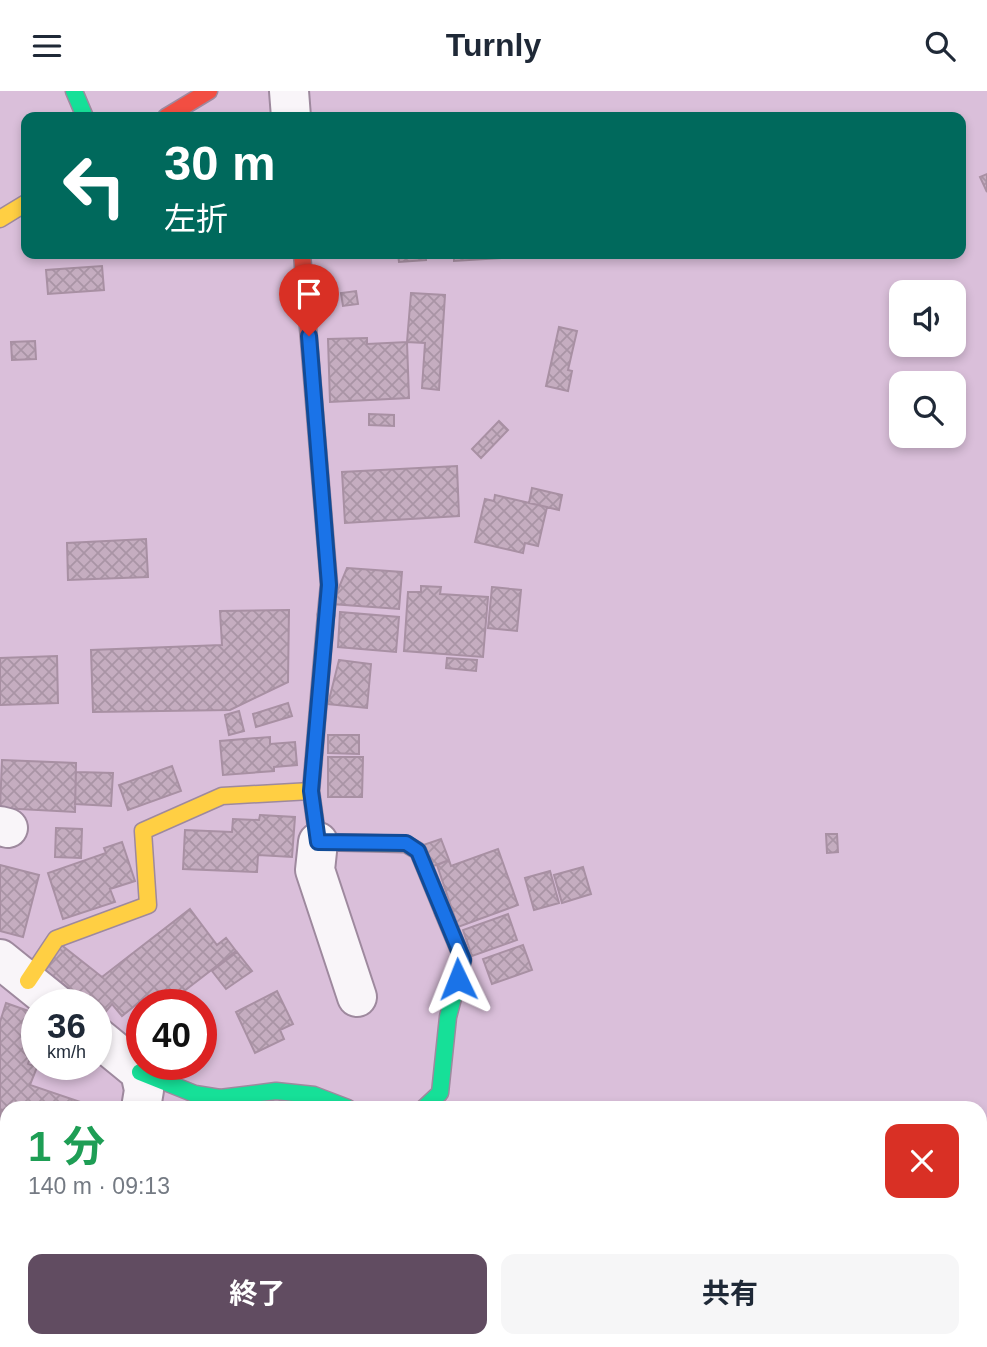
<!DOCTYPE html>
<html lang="ja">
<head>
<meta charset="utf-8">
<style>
  :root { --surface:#fff; --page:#f6f6f7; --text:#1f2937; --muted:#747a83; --accent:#614c61 }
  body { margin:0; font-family:Arial,"Noto Sans JP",sans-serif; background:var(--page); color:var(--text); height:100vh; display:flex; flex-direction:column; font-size:26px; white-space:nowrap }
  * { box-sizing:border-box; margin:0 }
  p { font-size:23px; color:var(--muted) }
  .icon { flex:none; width:38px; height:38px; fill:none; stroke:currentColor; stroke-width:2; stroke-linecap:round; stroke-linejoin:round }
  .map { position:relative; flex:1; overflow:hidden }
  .drawer { position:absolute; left:0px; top:1010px; width:987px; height:247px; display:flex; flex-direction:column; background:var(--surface); border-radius:21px 21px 0 0; box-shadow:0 4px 10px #0003 }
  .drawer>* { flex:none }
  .banner { position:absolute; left:21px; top:21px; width:945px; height:147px; border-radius:14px; box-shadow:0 4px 10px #0003; background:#00695c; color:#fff; overflow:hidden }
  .tools { position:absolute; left:889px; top:189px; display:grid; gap:14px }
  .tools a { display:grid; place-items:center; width:77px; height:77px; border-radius:14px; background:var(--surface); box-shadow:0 4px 10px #0003; font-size:35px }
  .speed { position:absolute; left:21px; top:898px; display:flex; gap:14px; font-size:35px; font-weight:700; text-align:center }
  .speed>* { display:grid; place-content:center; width:91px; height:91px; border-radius:50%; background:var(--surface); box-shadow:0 4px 10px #0003; line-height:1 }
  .speed small { font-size:18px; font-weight:400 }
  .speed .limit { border:10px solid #d22; background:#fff; color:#111 }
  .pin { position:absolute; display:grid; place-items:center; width:60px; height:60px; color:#fff; margin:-72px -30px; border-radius:50% 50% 50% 0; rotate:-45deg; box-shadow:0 0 7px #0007 }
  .pin .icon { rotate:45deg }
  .me { position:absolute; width:77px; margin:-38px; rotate:358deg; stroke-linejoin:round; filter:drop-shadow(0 0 5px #0008) }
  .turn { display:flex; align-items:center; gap:24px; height:147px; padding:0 28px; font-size:32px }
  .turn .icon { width:91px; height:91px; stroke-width:2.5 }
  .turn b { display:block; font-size:49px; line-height:60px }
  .round { display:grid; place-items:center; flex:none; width:74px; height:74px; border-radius:14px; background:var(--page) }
  .overview { display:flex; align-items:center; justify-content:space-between; height:119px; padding:0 28px }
  h1 { font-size:42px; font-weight:700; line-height:52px; color:#1e9e55 }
  .primary-button { display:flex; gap:14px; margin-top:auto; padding:14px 28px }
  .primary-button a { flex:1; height:80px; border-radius:14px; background:var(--accent); color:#fff; font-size:28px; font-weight:700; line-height:80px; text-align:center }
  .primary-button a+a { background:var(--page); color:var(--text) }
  header { display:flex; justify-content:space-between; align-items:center; height:91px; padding:0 28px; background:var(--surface); font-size:32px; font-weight:700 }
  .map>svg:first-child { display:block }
  .building { fill:url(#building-cross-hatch); stroke:#a890a3; stroke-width:2 }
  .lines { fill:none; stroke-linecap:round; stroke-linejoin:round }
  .street-casing { stroke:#9e899e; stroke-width:42 }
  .fast-casing { stroke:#9e899e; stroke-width:19 }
  .slow-casing { stroke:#9e899e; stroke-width:19 }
  .jam-casing { stroke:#9e899e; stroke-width:19 }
  .street { stroke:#f9f5f9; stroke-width:38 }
  .fast { stroke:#16e098; stroke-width:16 }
  .slow { stroke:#ffcf43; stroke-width:16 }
  .jam { stroke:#f24e42; stroke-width:16 }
  .route-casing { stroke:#114b97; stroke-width:18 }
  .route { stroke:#1a73e8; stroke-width:12 }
</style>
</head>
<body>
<header><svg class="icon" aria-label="menu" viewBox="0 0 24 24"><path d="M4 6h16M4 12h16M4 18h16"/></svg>Turnly<svg class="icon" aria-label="search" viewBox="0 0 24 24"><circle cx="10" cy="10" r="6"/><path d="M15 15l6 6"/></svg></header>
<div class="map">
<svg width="987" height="1256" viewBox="0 0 987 1256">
  <defs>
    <pattern id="building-cross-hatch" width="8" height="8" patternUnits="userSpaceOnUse" patternTransform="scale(1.75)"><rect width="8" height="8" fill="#c5adc0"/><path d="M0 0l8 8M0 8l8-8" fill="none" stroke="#a994a5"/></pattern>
  </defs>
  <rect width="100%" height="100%" fill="#dabfda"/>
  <!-- building -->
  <path class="building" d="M987 83V101L980 86Z
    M398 163H426V169L399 171Z
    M454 163H518V166L454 170Z
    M102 175 104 199 48 203 46 179Z
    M356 200 358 213 343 215 341 202Z
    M411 202 445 204 439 299 422 297 425 252 407 251Z
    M559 236 577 240 568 279 572 280 568 300 546 295Z
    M367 247V253L407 251 409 307 330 311 328 248Z
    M35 250 36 268 12 269 11 251Z
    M369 323 394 324V335L369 334Z
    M499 330 508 339 481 367 472 358Z
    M457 375 459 425 345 432 342 381Z
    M532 397 562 404 559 419 529 412Z
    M495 404 547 416 538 455 525 452 523 462 475 451 485 408 494 410Z
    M146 448 148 486 68 489 67 452Z
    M347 477 402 481 399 518 332 513Z
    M421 495 441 496 440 503 488 506 483 566 404 560 408 501H421Z
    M492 496 521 499 517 540 488 537Z
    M289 519 288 591 230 619 93 621 91 559 222 554 220 520Z
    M340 521 399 526 396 561 338 556Z
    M57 565 58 612 0 614V567Z
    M447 567 477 569 476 580 446 577Z
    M339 569 371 573 367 617 328 613Z
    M288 612 292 625 256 636 253 623Z
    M239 620 244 640 229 644 225 624Z
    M328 644H359V663L328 662Z
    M270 646V653L295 651 297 674 274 676V680L223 684 220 650Z
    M328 666H363L362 706H328Z
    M2 669 76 672 75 721 0 717Z
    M172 675 181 700 128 719 119 694Z
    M76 681 113 682 111 715 75 713Z
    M260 724 295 726 292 766 258 764 257 781 183 778 185 739 232 741 233 728 259 729Z
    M56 737 82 738 81 767 55 766Z
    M826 743H837L838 761 827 762Z
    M441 748 449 769 431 776 423 754Z
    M122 751 135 790 110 798 115 811 63 828 48 782 106 762 104 757Z
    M498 758 518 814 458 836 437 774 449 769 451 775Z
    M0 774 39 784 23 846 0 840Z
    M583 776 591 803 562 812 554 784Z
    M550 780 559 812 534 819 525 787Z
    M190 818 217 854 226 847 236 860 166 914H147L143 908 122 925 112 913 103 924 96 919V914H90L42 877 60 853 102 886Z
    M508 823 517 849 472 865 463 839Z
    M523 854 532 879 492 893 483 868Z
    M237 861 252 880 226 898 212 880Z
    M277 900 293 933 280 939 284 948 255 962 236 921Z
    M180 903 188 914H166Z
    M6 912 37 923V948L28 973 37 976 30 994 98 1017H7V1021L0 1018V931Z
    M0 1018 7 1021 0 1045Z
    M7 1025V1054L0 1052Z
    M7 1225V1250H24L5 1254 0 1226Z
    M24 1250H45L47 1256H0Z
    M113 1250H306L305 1256H112Z"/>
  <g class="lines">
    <defs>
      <path id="street" d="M289 0 291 26
        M0 735 8 737
        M318 751 315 779 357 906
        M0 868 57 914
        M96 945 140 981 144 999 141 1017
        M0 1213 7 1214
        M62 1256 64 1250"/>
      <path id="fast" d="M74 0 85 26
        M140 981 195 1003 220 1007 276 1000 314 1004 348 1017
        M424 1017 440 1002 448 926 463 869 443 821"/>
      <path id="slow" d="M0 128 26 112
        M326 524 311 700 318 751 406 753 418 760 443 821
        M28 890 56 848 148 814 143 740 222 705 311 700"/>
      <path id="jam" d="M166 26 209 0
        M302 163 329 493 326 524"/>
    </defs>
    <!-- street casing -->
    <use href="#street" class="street-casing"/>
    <!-- fast casing -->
    <use href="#fast" class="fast-casing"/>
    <!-- slow casing -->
    <use href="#slow" class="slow-casing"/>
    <!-- jam casing -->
    <use href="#jam" class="jam-casing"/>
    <!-- street -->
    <use href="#street" class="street"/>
    <!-- fast -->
    <use href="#fast" class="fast"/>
    <!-- slow -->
    <use href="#slow" class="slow"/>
    <!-- jam -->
    <use href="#jam" class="jam"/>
  </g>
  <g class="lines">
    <defs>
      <path id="route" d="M309 245 329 494 311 700 318 751 406 752 418 760 463 869 458 888"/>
    </defs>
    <!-- route casing -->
    <use href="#route" class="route-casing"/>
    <!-- route -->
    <use href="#route" class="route"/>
  </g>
</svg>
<div class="tools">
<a><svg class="icon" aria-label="sound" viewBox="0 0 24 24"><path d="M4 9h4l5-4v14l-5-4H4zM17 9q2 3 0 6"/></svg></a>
<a><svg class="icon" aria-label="search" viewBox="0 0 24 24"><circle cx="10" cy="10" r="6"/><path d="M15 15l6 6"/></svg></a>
</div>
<div class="speed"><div>36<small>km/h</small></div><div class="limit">40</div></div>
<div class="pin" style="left:309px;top:245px;background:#d93025"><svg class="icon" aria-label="arrive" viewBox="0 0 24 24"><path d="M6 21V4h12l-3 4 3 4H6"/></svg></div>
<svg class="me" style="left:458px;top:888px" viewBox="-20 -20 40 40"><path d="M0-17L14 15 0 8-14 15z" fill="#1a73e8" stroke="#fff" stroke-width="4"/></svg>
<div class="banner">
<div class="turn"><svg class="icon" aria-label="left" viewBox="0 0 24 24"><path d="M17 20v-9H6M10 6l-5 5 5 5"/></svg><div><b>30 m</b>左折</div></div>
</div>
<section class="drawer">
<div class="overview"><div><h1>1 分</h1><p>140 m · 09:13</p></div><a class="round" style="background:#d93025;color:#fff"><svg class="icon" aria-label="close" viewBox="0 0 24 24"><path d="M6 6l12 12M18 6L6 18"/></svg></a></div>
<div class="primary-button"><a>終了</a><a>共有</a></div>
</section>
</div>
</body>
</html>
